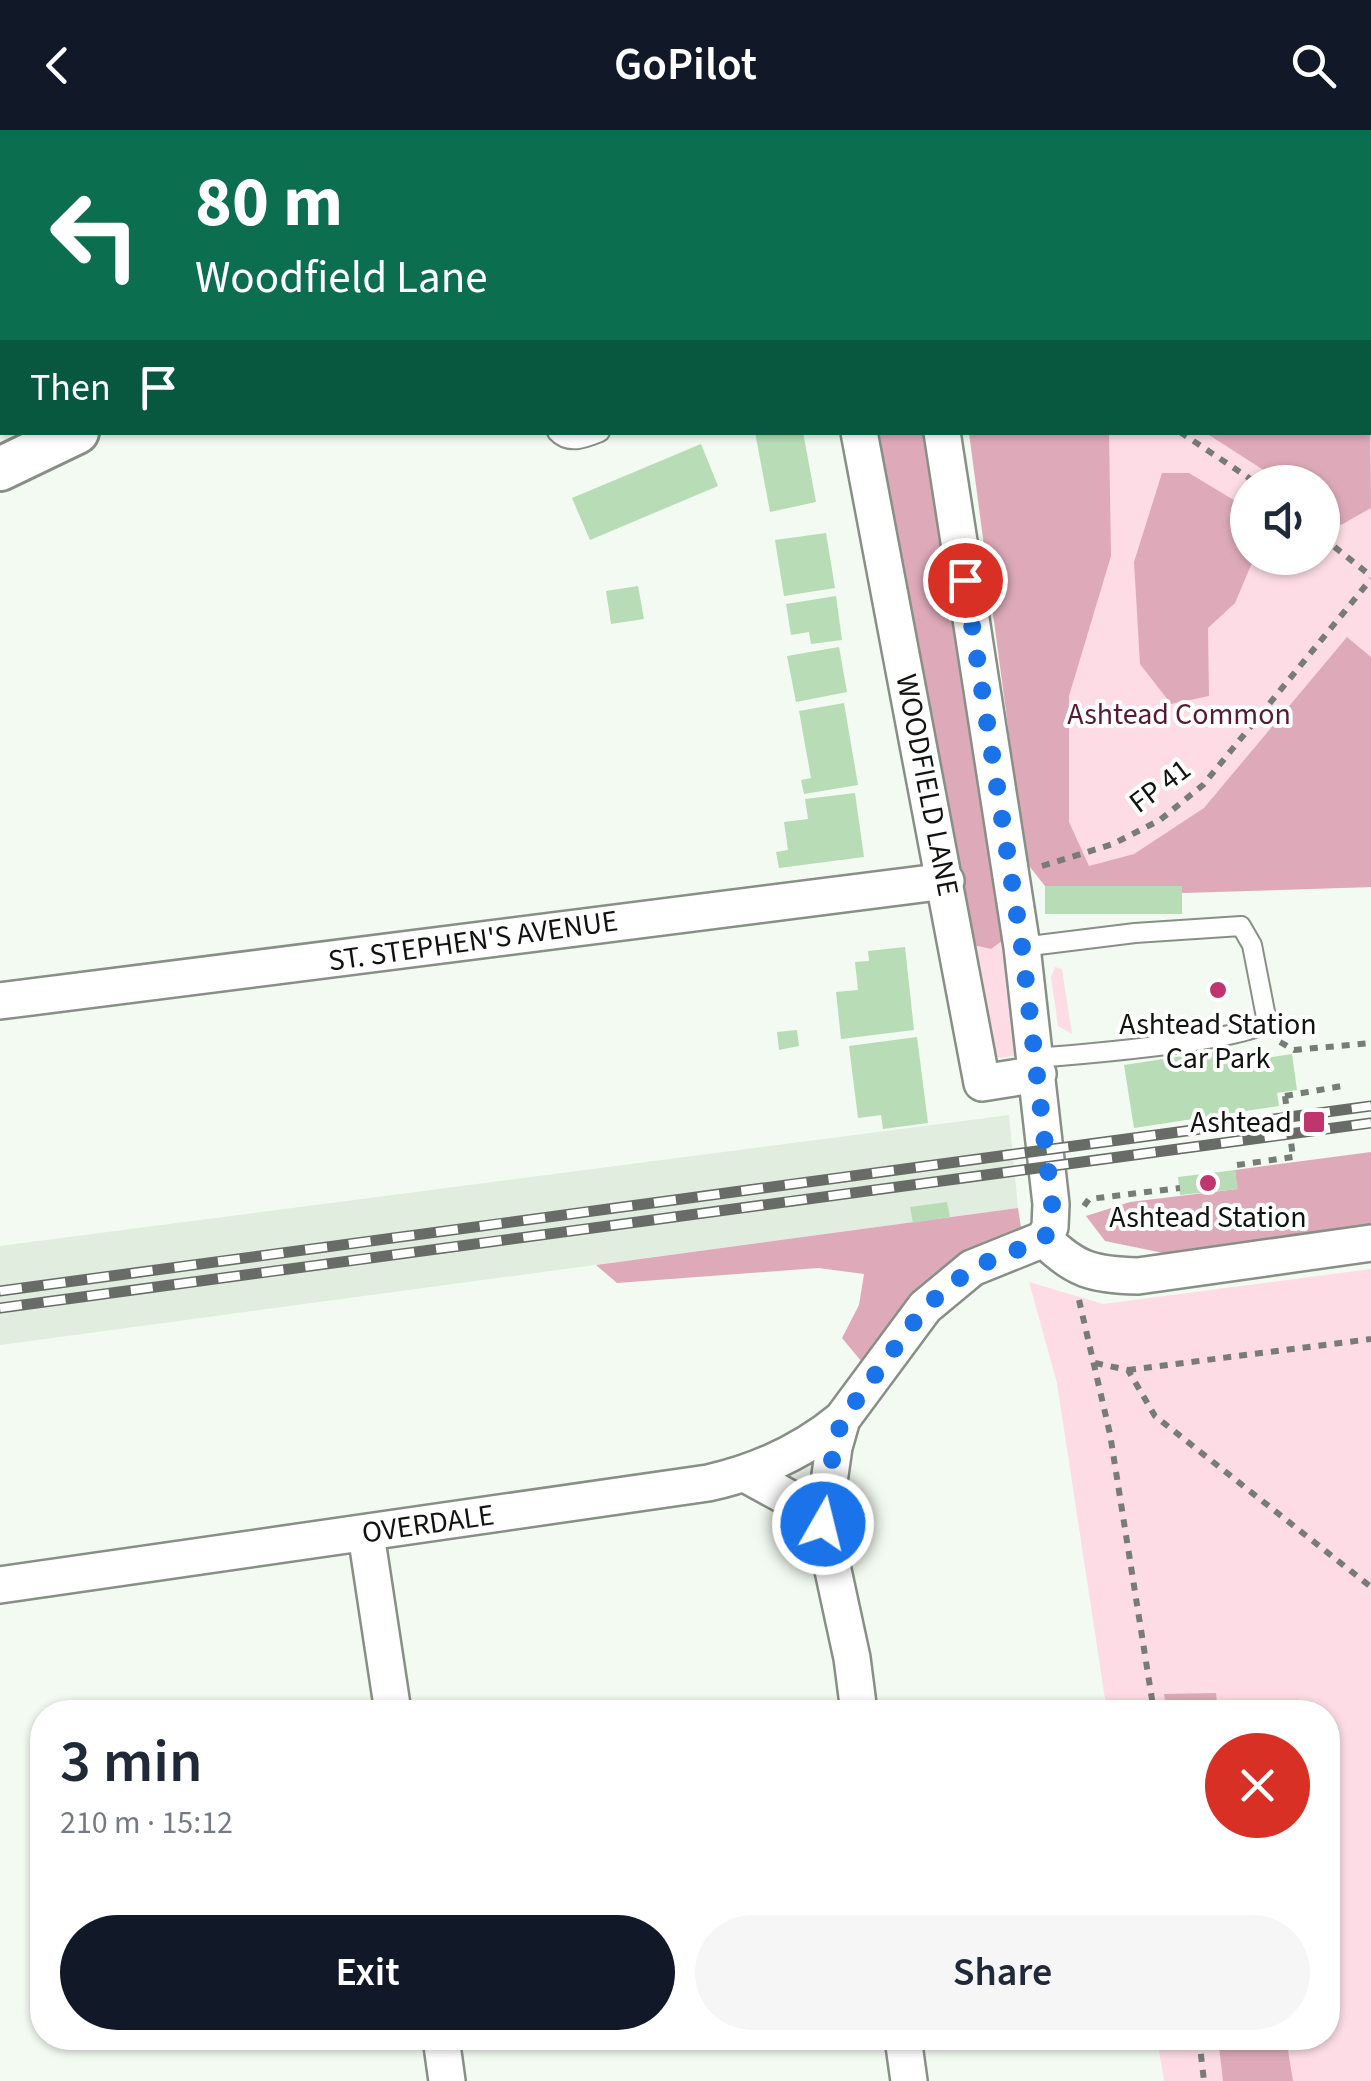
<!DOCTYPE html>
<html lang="en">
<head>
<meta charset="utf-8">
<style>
  :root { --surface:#fff; --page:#f6f6f7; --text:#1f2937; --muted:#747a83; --accent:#111827 }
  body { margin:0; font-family:"Source Sans 3",sans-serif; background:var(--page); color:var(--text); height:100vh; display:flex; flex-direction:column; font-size:38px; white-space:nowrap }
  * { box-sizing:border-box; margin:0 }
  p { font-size:32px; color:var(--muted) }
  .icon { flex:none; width:55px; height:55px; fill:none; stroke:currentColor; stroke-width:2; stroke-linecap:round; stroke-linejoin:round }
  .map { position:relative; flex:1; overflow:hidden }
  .side { position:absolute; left:30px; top:1570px; width:1310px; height:350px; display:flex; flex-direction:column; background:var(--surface); border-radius:40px; box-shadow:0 2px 8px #0004 }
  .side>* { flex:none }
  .banner { position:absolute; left:0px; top:0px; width:1372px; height:305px; box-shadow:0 2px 8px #0004; background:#0b6e4f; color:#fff; overflow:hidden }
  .controls { position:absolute; left:1230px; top:335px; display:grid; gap:20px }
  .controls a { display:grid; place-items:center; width:110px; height:110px; border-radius:50%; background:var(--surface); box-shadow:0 2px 8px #0004; font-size:50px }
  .pin { position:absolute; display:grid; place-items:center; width:85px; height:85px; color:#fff; margin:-42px; border:5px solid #fff; border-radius:50%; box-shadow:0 2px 10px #0007 }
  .me { position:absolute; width:110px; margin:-55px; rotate:8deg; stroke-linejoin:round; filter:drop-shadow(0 0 8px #0008) }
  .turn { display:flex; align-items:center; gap:35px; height:210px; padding:0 30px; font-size:45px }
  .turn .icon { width:130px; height:130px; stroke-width:2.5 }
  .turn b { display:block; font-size:70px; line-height:85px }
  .then { display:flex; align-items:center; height:95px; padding:0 30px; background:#0003; gap:20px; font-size:38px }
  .round { display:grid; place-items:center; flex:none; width:105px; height:105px; border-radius:52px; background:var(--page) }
  .headline { display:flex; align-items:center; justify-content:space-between; height:170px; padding:0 30px }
  h1 { font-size:60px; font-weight:600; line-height:75px }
  .action { display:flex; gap:20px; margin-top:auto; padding:20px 30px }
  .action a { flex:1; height:115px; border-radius:60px; background:var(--accent); color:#fff; font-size:40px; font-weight:600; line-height:115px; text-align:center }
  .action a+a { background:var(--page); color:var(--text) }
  header { display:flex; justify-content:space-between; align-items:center; height:130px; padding:0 30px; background:var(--accent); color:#fff; font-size:45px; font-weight:600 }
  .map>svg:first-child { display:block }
  .built { fill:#e0eddf }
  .green { fill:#fddce5; fill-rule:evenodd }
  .forest { fill:#deaab9 }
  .building { fill:#b8dcb5 }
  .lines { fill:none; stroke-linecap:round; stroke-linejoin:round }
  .service-casing { stroke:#888f87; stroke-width:22 }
  .minor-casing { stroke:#888f87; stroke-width:40 }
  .tertiary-casing { stroke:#888f87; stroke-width:48 }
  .path { stroke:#777c77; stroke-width:6; stroke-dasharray:8 8; stroke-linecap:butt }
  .service { stroke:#fff; stroke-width:18 }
  .minor { stroke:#fff; stroke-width:35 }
  .tertiary { stroke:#fff; stroke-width:42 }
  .rail-casing { stroke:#676c67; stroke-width:11 }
  .rail { stroke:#fff; stroke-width:8; stroke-dasharray:22; stroke-linecap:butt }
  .path-bridge { stroke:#777c77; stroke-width:6; stroke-dasharray:8 8; stroke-linecap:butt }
  .route { stroke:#1a73e8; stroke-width:18; stroke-dasharray:0 32.4 }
  .poi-dot { fill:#bf356d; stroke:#fff; stroke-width:4 }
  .labels { text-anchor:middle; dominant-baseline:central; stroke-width:8; stroke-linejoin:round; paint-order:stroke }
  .park-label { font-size:30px; fill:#571a31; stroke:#fff }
  .street-label { font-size:30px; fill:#101310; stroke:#fff }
  .poi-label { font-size:30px; fill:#101310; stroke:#fff }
</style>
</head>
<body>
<header><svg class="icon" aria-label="back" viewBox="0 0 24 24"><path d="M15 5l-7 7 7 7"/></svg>GoPilot<svg class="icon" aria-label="search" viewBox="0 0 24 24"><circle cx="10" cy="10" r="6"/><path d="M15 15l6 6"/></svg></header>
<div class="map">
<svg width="1371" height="1951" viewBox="0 0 1371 1951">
  <rect width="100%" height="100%" fill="#f2faf1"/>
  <!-- built -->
  <path class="built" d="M411 0H730L724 2Z
    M1009 985 1018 1078 0 1215V1116Z"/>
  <!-- green -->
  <path class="green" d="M916 0H1371V757L1182 763V756H1045L969 303 1370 302V2ZM1248 352H1322V428H1248Z
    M1006 808 1021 915 1014 926 1000 928 990 921 973 815 991 819Z
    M1055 837 1062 839 1072 904 1058 896 1051 847Z
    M1371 1139V1951H1164L1157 1908H1328V1582H1107L1057 1253 1029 1152 1103 1174Z"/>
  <!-- forest -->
  <path class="forest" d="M1370 286 1371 378 1341 395 1323 382 1322 352H1282L1206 303 1370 302Z
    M875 303H937L1006 808 991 819 973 815Z
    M969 303H1109L1111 426 1069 566V692L1089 736 1134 724 1204 678 1347 507 1371 527V757L1182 763V756H1045L1026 732Z
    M1162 343H1189L1237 372 1247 390 1248 428H1254L1235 473 1208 498 1209 566 1171 574 1140 534 1134 432Z
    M1371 1022V1101L1168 1124 1105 1111 1086 1086 1130 1072 1237 1059 1235 1040Z
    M1018 1078 1022 1104 992 1110 931 1148 861 1231 842 1208 859 1175 864 1144 818 1138 617 1153 596 1135Z
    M1216 1563 1218 1582H1167L1164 1564Z
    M1218 1908H1286L1293 1951H1223Z"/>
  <!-- building -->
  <path class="building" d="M755 302H803L816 372 770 382Z
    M701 314 718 356 590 410 572 368Z
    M826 403 835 458 784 466 775 410Z
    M638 456 644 489 611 494 606 461Z
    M836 466 842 510 811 514 809 502 791 505 786 474Z
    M839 517 847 562 796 572 787 526Z
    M844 573 858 655 804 664 801 650 811 648 799 581Z
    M855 663 864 727 779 738 776 722 788 720 784 692 808 689 805 669Z
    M1045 756H1182V784H1045Z
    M905 817 914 900 841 909 836 862 858 860 855 832 869 831 868 821Z
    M797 900 799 916 779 920 777 902Z
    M917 907 928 993 883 999 881 985 858 988 849 916Z
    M1216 921 1218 929 1271 921 1272 927 1292 924 1297 960 1277 963 1279 976 1134 998 1124 935Z
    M1235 1040 1238 1059 1180 1065 1178 1047Z
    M947 1072 950 1087 913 1093 910 1077Z"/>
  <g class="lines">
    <defs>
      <path id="service" d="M423 0 424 2
        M643 2 648 0
        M557 302C569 315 585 308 600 302
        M1022 817 1135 803 1241 796 1252 815 1267 892C1246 911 1074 925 1036 928"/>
      <path id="minor" d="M887 0 889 2
        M0 2 2 3
        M124 2 128 0
        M859 302 982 953 1038 944
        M942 302 1022 817 1051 1074 1050 1097 1044 1109
        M0 871 946 751
        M1044 1109C1075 1140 1093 1145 1138 1146L1371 1113
        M745 1344 798 1373 823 1394
        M366 1404 393 1582
        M0 1455 708 1353C758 1342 802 1322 842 1289
        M859 1582 852 1528 823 1394 834 1317 842 1289 925 1177 972 1138 1044 1109
        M441 1908 447 1951
        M903 1908 909 1951"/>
      <path id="tertiary" d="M773 2 779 0
        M0 339 77 302"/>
    </defs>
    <!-- service casing -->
    <use href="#service" class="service-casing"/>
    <!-- minor casing -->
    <use href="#minor" class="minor-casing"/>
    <!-- tertiary casing -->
    <use href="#tertiary" class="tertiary-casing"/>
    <!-- path -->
    <path class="path" d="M1032 0 1033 2
      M1370 105H1371
      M1180 302 1255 352
      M1322 407 1371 446
      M1042 736 1113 714 1160 690 1203 655 1371 449
      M1280 912 1294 920 1371 913
      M1285 966 1342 956
      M1237 1035 1293 1027
      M1084 1076 1089 1069 1180 1058
      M1079 1170 1110 1304 1154 1582
      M1095 1233 1128 1240 1155 1286 1371 1457
      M1128 1240 1371 1209
      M1199 1908 1204 1951"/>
    <!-- service -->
    <use href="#service" class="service"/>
    <!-- minor -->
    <use href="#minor" class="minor"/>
    <!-- tertiary -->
    <use href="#tertiary" class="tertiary"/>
    <defs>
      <path id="rail" d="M0 1161 1371 976
        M0 1178 1371 993"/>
    </defs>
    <!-- rail casing -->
    <use href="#rail" class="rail-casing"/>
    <!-- rail -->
    <use href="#rail" class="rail"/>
    <!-- path-bridge -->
    <path class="path-bridge" d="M1285 966 1293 1027"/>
  </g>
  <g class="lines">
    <!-- route -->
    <path class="route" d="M823 1394 834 1316 842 1290 925 1177 972 1138 1044 1109 1050 1097 1052 1074 1022 817 965 450"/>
  </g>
  <!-- markers -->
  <g class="poi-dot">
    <circle cx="1218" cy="860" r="10"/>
    <rect x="1302" y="980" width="24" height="24" rx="5"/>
    <circle cx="1208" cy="1053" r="10"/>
  </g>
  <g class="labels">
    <!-- park labels -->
    <g class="park-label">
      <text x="1179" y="584">Ashtead Common</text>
    </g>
    <!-- street labels -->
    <g class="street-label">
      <text transform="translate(927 655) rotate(79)">WOODFIELD LANE</text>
      <text transform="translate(1160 656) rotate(-37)">FP 41</text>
      <text transform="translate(473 811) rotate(-8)">ST. STEPHEN'S AVENUE</text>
      <text transform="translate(428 1394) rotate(-8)">OVERDALE</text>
    </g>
    <!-- poi labels -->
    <g class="poi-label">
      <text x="1218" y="894">Ashtead Station<tspan x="1218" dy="34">Car Park</tspan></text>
      <text x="1292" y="992" text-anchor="end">Ashtead</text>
      <text x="1208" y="1087">Ashtead Station</text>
    </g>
  </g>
</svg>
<div class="controls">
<a><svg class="icon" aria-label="sound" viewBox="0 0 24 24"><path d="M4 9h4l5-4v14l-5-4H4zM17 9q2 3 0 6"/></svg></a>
</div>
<div class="pin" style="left:965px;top:450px;background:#d93025"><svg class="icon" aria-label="arrive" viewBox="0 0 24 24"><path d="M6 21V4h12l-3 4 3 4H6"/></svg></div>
<svg class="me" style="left:823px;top:1394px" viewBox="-20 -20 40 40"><circle r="17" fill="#1a73e8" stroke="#fff" stroke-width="3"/><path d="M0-11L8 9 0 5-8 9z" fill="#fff"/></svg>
<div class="banner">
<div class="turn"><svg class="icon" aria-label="left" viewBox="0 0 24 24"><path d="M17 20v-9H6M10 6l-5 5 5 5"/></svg><div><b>80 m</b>Woodfield Lane</div></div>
<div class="then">Then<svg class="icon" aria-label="arrive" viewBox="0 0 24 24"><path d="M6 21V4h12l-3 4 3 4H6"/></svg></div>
</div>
<section class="side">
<div class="headline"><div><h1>3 min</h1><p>210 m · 15:12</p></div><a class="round" style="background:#d93025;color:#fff"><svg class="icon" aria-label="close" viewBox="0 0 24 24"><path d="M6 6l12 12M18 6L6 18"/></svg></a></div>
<div class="action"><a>Exit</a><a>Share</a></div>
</section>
</div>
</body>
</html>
